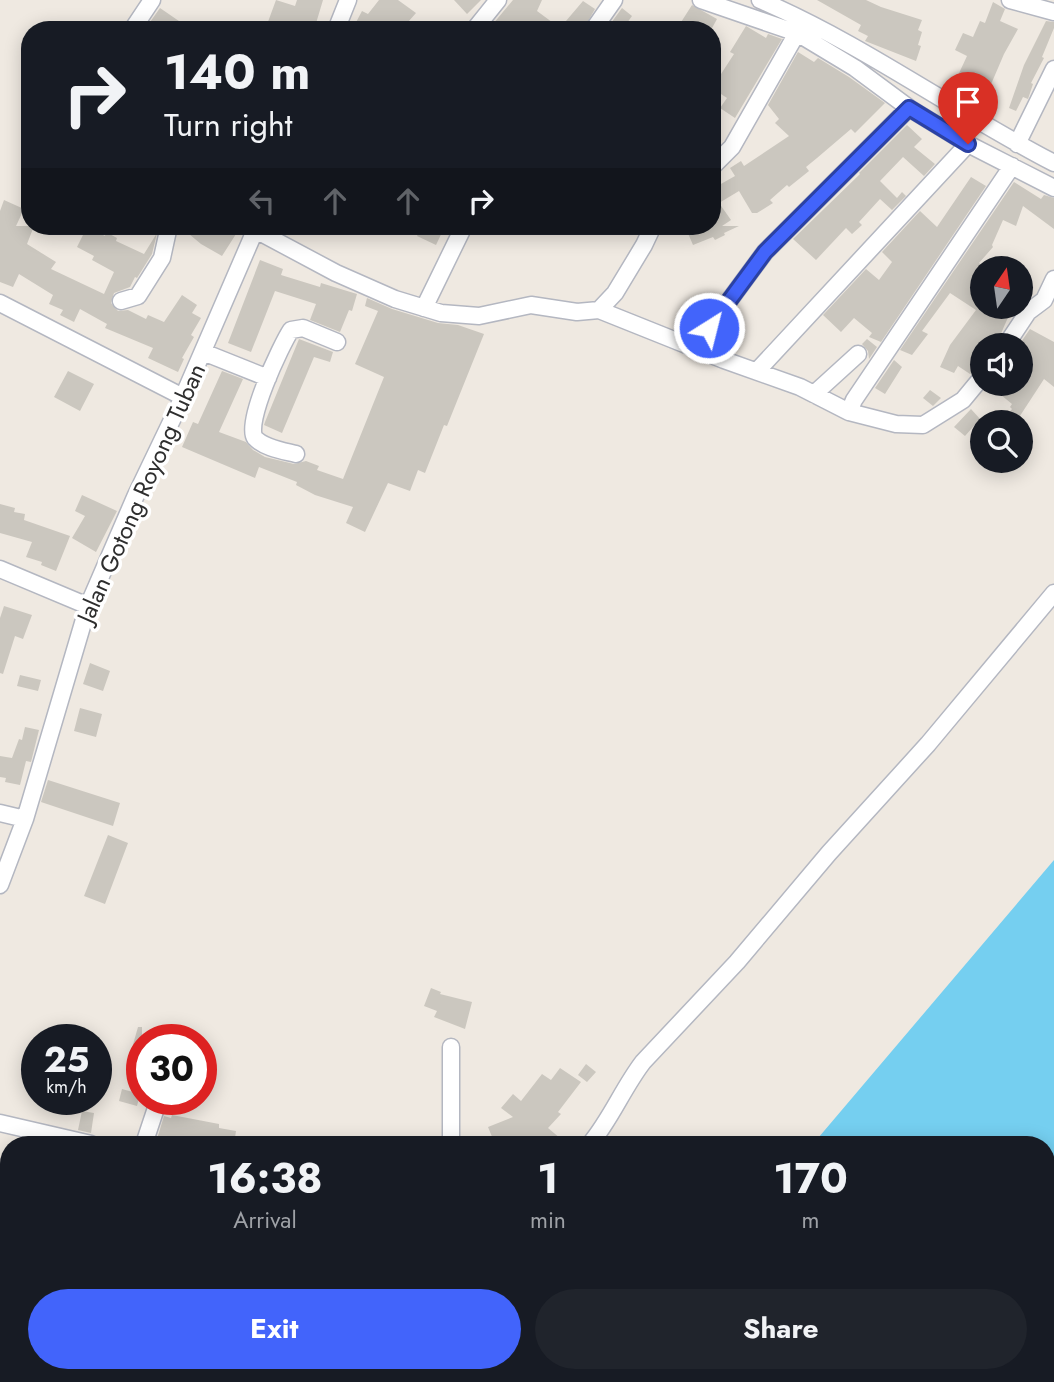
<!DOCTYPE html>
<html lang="en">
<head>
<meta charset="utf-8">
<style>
  :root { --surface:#171b24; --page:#20242c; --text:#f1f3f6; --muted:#9ea1a6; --accent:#4264fb }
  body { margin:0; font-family:Jost,sans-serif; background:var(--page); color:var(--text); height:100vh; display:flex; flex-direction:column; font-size:26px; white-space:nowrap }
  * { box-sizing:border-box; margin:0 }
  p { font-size:23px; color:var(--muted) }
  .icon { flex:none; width:38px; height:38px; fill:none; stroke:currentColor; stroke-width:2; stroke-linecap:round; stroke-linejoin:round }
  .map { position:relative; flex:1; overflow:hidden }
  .details { position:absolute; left:0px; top:1136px; width:1055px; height:247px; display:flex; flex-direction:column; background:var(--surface); border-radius:28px 28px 0 0; box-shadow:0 4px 18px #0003 }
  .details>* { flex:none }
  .banner { position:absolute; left:21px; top:21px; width:700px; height:214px; border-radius:28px; box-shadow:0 4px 18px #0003; background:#171b24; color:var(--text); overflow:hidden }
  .needle { width:46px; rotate:13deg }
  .buttons { position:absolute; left:970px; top:256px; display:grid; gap:14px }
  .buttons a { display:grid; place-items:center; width:63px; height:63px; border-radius:50%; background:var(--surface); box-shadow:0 4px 18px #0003; font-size:35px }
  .speed { position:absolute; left:21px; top:1024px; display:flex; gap:14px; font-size:35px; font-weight:700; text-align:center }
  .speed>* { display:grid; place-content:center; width:91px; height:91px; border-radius:50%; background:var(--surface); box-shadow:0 4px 18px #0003; line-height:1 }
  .speed small { font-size:18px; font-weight:400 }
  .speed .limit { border:10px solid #d22; background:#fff; color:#111 }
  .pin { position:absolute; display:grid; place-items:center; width:60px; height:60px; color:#fff; margin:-72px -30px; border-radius:50% 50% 50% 0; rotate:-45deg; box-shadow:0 0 7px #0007 }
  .pin .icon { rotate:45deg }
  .me { position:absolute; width:77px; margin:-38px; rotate:36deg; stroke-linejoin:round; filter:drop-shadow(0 0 5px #0008) }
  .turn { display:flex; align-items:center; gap:24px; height:147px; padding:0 28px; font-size:32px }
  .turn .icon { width:91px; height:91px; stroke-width:2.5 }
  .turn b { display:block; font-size:49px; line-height:60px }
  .lanes { display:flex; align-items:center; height:66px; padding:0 28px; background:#0003; justify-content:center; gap:35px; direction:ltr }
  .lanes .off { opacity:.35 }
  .eta { display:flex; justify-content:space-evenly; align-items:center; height:119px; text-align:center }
  .eta b { font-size:42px; font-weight:700; line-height:49px }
  .button { display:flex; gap:14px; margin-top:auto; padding:14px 28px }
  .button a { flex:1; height:80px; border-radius:42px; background:var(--accent); color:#fff; font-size:28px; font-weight:700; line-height:80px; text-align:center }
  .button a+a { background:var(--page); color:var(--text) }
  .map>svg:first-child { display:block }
  .water { fill:#75cff0 }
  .building { fill:#cbc7bf }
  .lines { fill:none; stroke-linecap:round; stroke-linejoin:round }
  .minor-casing { stroke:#b4b7c1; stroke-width:19 }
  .minor { stroke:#fff; stroke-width:16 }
  .route-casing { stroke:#2b41a3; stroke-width:18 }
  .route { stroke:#4264fb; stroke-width:12 }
  .labels { text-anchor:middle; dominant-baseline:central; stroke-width:7; stroke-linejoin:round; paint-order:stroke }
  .street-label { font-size:24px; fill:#2e2e2e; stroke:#fff }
</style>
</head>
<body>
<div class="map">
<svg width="1054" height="1382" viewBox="0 0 1054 1382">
  <rect width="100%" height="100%" fill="#efe9e1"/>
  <!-- water -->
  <path class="water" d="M1054 860V1320L1047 1328 1046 1144H813Z
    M620 1374H999L992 1382H613Z"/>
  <!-- building -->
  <path class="building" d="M276 0 295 6 297 0H323L314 30H265Z
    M379 0H398L416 13 401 30H352L362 11 368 14Z
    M454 0H481L467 14Z
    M513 0H542L537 11 560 28 583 1 595 9 583 30H488Z
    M817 0H866L881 7 922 20 918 30 922 32 918 45 921 46 916 61 865 41 868 36 858 31 861 25Z
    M993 2 1005 9 1000 21 1018 29 1004 54 980 110 970 103 974 93 954 84 967 56 955 50 963 33 973 37 980 21 985 23Z
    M692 5 717 19 711 30H676Z
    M160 8 192 30H155L148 25Z
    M622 8 632 16 622 30H606Z
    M1046 21 1054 22V28L1042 57 1044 58 1031 83 1033 84 1028 99 1023 97 1016 111 1009 108 1024 65Z
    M746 26 766 38 768 34 782 39 735 118 720 108 727 98 712 88V68L721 74 734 54 730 52Z
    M798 52 814 62 818 58 849 77 885 103 855 133 851 129 817 158 806 167 809 171 789 187 787 185 770 200 773 203 757 213H752L739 191 719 203 731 220 722 226H739L724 233 725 235 715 240 713 237 693 245 687 231 698 226H712V189L735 176 730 168 741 161 744 166 789 136 775 123 779 119 768 105Z
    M907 125 922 139 914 147 935 164 924 176 903 157 880 181 897 198 902 192 906 196 892 210 880 199 859 222 862 225 852 234 846 228 816 260 793 239 860 174 859 173Z
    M971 177 986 186 881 342 869 337 872 333 854 318 841 332 823 315 866 269 879 280 892 262 882 252 920 211 937 227Z
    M1014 182 1041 199 1044 195 1054 198V229L1023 206 1016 226 1003 220 992 245 993 247 979 263 986 268H982V306H1013L996 345H982V367L970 374 958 366 954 373 940 367 950 345 976 310 950 293 922 331 928 334 912 355 900 350Z
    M4 200 24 209 16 226H34L27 244 56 262 51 269 104 294 114 272 92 260 94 256 77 247 87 227 105 236 106 232 117 238 116 241 144 254 157 233 152 254 137 278 135 277 130 287 114 293 111 303 118 311 128 310 146 319 148 315 164 322 182 295 197 305 192 313 201 318 191 335 194 337 182 358 184 359 178 372 148 358 153 348 105 328 107 324 80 309 74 322 60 315 63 310 49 304 53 295 19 274 13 287 0 282V211Z
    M195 226H222L236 234 222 256 201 244 189 234Z
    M422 226H445L436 245 417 236Z
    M260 260 283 269 281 275 320 287 321 283 357 294 352 311 349 310 340 332 310 320 316 304 275 291 251 352 228 343Z
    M367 298 392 309 438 323 458 325 484 334 447 426 444 425 425 473 418 470 410 491 388 483 365 532 346 523 353 507 315 495 296 485 297 482 259 467 255 478 182 447 193 422 198 424 222 371 243 379 219 432 246 442 253 450 265 457 294 464 306 461 319 466 317 470 343 479 384 377 355 364 378 311 365 306Z
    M1030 329 1054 342V387L1044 379 1016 422H1001L1012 409 1010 407 1012 404 989 385 990 383H1020L1019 345Z
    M299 339 333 352 330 362 314 357 282 433 264 425 265 422Z
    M867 339 877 347 869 359 868 351 862 344Z
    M894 360 902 367 885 394 875 388Z
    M68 371 94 384 80 411 54 397Z
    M930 390 941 398 933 406 923 398Z
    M971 409 980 419 965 436 954 427Z
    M82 495 117 511 96 552 72 538 85 516 75 511Z
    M0 504 15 508 14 512 25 514 24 520 70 536 56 571 41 565 42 562 26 557 32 542 0 533Z
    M4 606 32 615 23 639 15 636 3 674 0 673V618Z
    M90 663 110 671 103 691 83 684Z
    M20 675 41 680 38 691 17 686Z
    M80 708 102 714 96 737 74 731Z
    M25 727 39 730 31 762 26 761 20 785 5 782 6 778 0 777V756L12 758 19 739 22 740Z
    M48 780 120 803 113 826 41 802Z
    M108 835 128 843 105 904 84 896Z
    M431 988 441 992 440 994 472 1002 465 1029 434 1017 437 1011 424 1006Z
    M138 1027H142V1066L128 1062Z
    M586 1064 596 1072 587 1082 578 1075Z
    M560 1068 581 1082 558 1112 561 1114 548 1128 567 1144H546L537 1136 525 1144H495L488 1127 513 1117 501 1108 513 1094 521 1101 542 1074 551 1080Z
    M122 1089 140 1094 137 1106 119 1101Z
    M82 1111 94 1113 91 1133 78 1130Z
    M172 1115 219 1124V1128L236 1131 234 1144H189L157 1139 164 1116 171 1118Z"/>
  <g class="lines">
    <defs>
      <path id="minor" d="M701 0 797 33 855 68 909 108 968 144 1054 188
        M760 0C863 44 955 112 1054 163
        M1010 0 1054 12
        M132 30 152 0
        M336 30 348 0
        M474 30 498 0
        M593 30 614 0
        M1017 144 1054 69
        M712 167 732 147 797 33
        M248 226 336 273 395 299 441 313 479 316 531 305 577 312 599 310 615 293 644 245 653 226
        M121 301 138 296 162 258 169 226
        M0 303 183 397
        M424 308 464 226
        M599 310 724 360 800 387 849 412 854 400 1012 166
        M1006 345 1028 312 1044 300 1054 279
        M695 347 765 252 909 108
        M203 352 268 378
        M757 371 968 144
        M814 394 858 354
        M849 412 896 424 923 425 963 400 982 377
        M296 454C284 451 264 448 255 438 244 424 281 345 291 330L303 328 337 342
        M0 569 88 606
        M0 813 25 819
        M0 885 25 819 88 606 136 495 183 397 257 226
        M0 1123 91 1144
        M144 1144 159 1099
        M451 1144V1047
        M590 1144C611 1119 623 1088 643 1062L737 962 829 853 928 744 1054 593
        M74 1382 76 1374
        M226 1382 235 1374"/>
    </defs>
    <!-- minor casing -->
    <use href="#minor" class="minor-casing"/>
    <!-- minor -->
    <use href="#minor" class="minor"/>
  </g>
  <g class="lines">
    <defs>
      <path id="route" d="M709 328 765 252 909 108 968 144"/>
    </defs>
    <!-- route casing -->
    <use href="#route" class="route-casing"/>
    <!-- route -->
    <use href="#route" class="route"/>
  </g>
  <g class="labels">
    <!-- street labels -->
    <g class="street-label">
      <text transform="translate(141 493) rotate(-66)">Jalan Gotong Royong Tuban</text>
    </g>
  </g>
</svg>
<div class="buttons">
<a><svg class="needle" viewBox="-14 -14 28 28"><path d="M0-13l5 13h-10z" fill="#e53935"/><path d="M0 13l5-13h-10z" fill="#9ea1a6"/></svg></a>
<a><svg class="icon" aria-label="sound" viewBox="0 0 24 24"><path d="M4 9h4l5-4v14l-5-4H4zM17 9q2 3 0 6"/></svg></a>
<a><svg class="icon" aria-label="search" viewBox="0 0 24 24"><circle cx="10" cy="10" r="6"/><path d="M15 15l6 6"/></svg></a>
</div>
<div class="speed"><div>25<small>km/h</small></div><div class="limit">30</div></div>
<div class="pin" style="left:968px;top:144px;background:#d93025"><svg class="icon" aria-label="arrive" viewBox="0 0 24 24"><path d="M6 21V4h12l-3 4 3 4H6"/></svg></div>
<svg class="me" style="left:709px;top:328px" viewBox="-20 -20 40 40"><circle r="17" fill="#4264fb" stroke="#fff" stroke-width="3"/><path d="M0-11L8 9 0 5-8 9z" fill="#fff"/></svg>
<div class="banner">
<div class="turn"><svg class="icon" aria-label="right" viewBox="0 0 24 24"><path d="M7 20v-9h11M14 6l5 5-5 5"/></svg><div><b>140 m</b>Turn right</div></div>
<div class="lanes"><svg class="icon off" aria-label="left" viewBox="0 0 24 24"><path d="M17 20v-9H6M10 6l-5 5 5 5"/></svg><svg class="icon off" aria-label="ahead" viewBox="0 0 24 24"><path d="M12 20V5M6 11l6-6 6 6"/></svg><svg class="icon off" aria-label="ahead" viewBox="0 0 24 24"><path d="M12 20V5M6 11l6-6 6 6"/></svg><svg class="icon" aria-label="right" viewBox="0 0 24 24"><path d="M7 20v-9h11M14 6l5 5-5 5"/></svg></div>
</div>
<section class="details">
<div class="eta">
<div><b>16:38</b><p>Arrival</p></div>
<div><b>1</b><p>min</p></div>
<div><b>170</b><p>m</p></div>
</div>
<div class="button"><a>Exit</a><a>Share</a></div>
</section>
</div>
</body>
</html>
